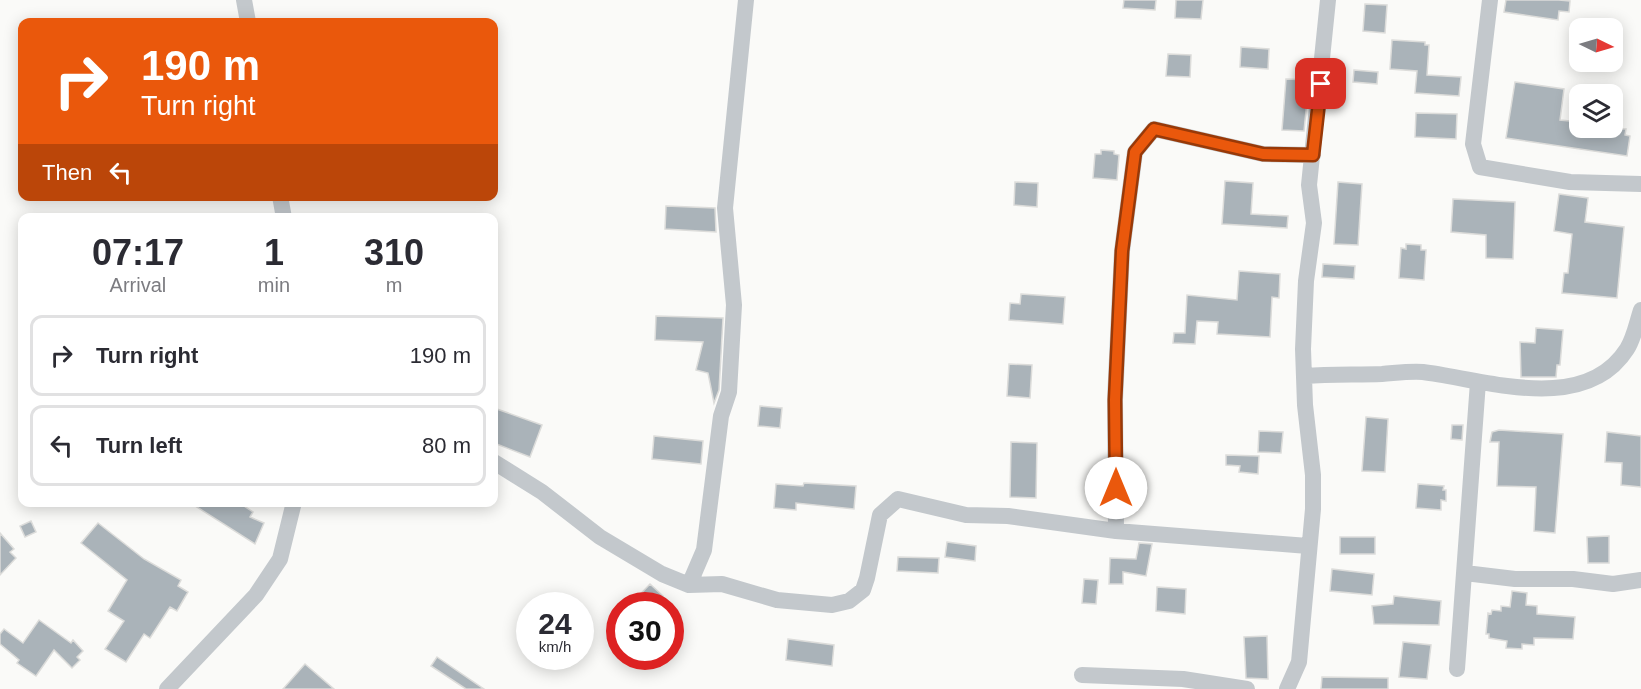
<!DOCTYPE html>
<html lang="en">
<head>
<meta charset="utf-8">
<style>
  :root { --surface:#fff; --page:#f7f7f7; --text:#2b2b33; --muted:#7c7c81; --line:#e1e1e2 }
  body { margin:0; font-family:Helvetica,sans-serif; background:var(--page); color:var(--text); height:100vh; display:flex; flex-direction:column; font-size:22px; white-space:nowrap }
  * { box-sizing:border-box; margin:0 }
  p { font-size:20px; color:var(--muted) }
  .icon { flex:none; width:33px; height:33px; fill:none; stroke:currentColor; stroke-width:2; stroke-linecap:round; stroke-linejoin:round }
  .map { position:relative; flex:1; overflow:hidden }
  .panel { position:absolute; left:18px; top:213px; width:480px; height:294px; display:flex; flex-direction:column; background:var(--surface); border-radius:12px; box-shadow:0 3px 15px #0003 }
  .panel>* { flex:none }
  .hud { position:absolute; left:18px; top:18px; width:480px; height:183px; border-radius:12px; box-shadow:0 3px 15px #0003; background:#ea580c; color:#fff; overflow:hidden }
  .needle { width:39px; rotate:95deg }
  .tools { position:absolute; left:1569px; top:18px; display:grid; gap:12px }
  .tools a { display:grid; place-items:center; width:54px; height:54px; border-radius:12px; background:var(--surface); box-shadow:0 3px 15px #0003; font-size:30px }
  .speed { position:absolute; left:516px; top:592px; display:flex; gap:12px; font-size:30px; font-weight:700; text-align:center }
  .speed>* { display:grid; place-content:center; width:78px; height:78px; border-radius:50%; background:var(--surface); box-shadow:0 3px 15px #0003; line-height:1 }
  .speed small { font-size:15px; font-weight:400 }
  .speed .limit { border:9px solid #d22; background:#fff; color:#111 }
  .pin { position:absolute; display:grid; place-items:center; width:51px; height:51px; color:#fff; margin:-26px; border-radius:12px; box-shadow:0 3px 9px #0006 }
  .me { position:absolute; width:66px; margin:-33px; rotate:0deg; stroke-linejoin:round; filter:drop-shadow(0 0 4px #0008) }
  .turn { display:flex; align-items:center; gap:21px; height:126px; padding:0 24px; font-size:27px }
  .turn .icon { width:78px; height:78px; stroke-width:2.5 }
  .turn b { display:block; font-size:42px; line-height:51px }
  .then { display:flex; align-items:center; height:57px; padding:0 24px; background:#0003; gap:12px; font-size:22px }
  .eta { display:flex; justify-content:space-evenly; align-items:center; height:102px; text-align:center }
  .eta b { font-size:36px; font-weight:800; line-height:42px }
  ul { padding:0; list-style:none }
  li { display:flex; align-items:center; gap:18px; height:81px; margin:0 12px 9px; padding:0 12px; border:3px solid var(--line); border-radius:12px }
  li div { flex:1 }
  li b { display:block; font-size:22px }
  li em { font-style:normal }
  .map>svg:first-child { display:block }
  .building { fill:#aab3b9; stroke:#dcdcda; stroke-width:1.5 }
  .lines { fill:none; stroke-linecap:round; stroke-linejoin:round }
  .minor { stroke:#c3c8cc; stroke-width:16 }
  .route-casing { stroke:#983908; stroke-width:15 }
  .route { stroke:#ea580c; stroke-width:10 }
</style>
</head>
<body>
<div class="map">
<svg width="1641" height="689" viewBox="0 0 1641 689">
  <rect width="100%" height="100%" fill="#fafaf8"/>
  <!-- building -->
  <path class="building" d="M1124 0H1156L1155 10 1123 8Z
    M1176 0H1203L1201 19 1175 18Z
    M1506 0H1559L1570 1 1569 12 1559 11 1558 20 1504 12Z
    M1365 4 1387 5 1385 33 1363 31Z
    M1392 40 1425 42V45H1429L1427 75 1461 77 1459 96 1415 93 1417 71 1390 69Z
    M1241 47 1269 49 1268 69 1240 67Z
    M1168 54 1191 55 1190 77 1166 76Z
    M1354 70 1378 72 1377 84 1353 82Z
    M1286 79 1309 80 1304 131 1282 130Z
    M1515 82 1564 89 1560 120 1580 122V128L1626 129 1625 135 1630 136 1627 156 1506 138Z
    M1416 113 1457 114 1456 139 1415 137Z
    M1101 150 1114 151V154L1119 155 1117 180 1093 178 1095 154H1101Z
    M1225 181 1253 183 1251 214 1288 216 1287 228 1222 224Z
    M1015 182 1038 183 1037 207 1014 205Z
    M1338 182 1362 184 1358 245 1334 244Z
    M1559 194 1588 198 1585 222 1624 227 1617 298 1562 293 1564 273H1568L1572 234 1554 231Z
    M1453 199 1515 202 1513 259 1486 258V235L1451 232Z
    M666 206 715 208 716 232 665 229Z
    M1406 244 1421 245V250H1426L1424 280 1399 278 1401 248 1406 249Z
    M1323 264 1355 266 1354 279 1322 277Z
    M1239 271 1280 274 1279 298 1272 297 1270 337 1217 334 1218 322 1197 321 1195 344 1173 343 1174 333H1185L1187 295 1237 300Z
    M1021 294 1065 297 1063 324 1009 320 1010 303 1020 304Z
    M656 316 723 318 719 390 714 403 708 373 696 370 703 342 655 340Z
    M1536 328 1563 330 1560 365H1557L1556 377H1521L1520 342 1535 343Z
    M1009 364 1032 365 1030 398 1007 396Z
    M760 406 782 408 780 428 758 426Z
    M494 408 542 425 530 457 494 443Z
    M1366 417 1388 419 1385 472 1362 471Z
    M1452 425H1463L1462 440 1451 439Z
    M1499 430 1563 434 1555 533 1534 531 1536 487 1497 486 1499 442H1490L1492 432Z
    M1259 431 1283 432 1281 453 1258 452Z
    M1607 432 1641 436V487L1621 485 1622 463 1605 462Z
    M654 436 703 441 701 464 652 459Z
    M1011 442 1037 443 1036 498 1010 497Z
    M1226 455 1259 456 1258 474 1239 472 1240 466 1226 465Z
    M804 483 856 486 854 509 796 503V510L774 508 776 484 803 486Z
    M1418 484 1444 486 1443 490H1446V501L1441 500V510L1416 508Z
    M189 502H238L253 512 250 517 264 523 255 544Z
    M31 521 36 532 25 537 20 526Z
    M98 523 144 559 181 580 178 586 188 592 177 611 170 607 150 638 144 634 126 662 105 649 124 621 108 611 127 580 81 543Z
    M0 533 14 549 10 552 16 558 0 575Z
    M1609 536V563H1588L1587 537Z
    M1340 537H1375V554H1340Z
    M947 542 976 546 975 561 945 557Z
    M1139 543 1152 544 1146 576 1123 572V584H1109L1110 558 1136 559Z
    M898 557 939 558 938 573 897 571Z
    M1332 569 1374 574 1372 595 1330 591Z
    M1084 579 1098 580 1096 604 1082 603Z
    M650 584 663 596 654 606H629Z
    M1157 587 1186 589 1185 614 1156 611Z
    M1512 591 1527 593 1526 605 1537 606V614L1575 617 1573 639 1534 638V645L1522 644V649L1506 648 1507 641 1489 638V634H1486L1488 613 1491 614 1492 610 1501 611V606L1510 607Z
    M1394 596 1441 601 1439 625 1374 624 1372 606 1393 604Z
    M39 620 71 643 73 640 83 651 77 657 80 660 72 668 54 650 36 676 17 663 19 660 0 644V634L4 629 23 643Z
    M1267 636 1268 679 1246 678 1244 637Z
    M788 639 834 645 832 666 786 660Z
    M1403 642 1431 645 1427 679 1399 677Z
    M437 657 484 689H466L431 666Z
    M305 664 334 689H283Z
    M1322 677 1388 678V689H1321Z"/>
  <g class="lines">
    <!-- minor -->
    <path class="minor" d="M244 0 248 22
      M1490 0 1473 144 1480 167 1570 182 1641 184
      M280 196 284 218
      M1305 376C1331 374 1357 375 1382 374 1396 373 1409 371 1423 372 1486 380 1585 415 1627 349 1634 338 1637 322 1641 310
      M494 462 542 492 600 537 662 574 689 585 722 584 777 600 832 605 849 601 863 590 867 578 880 515 898 499 966 515 1008 516 1116 531 1308 546
      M1116 531 1115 400 1122 251 1135 152 1154 129 1263 154 1313 155
      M1465 573 1515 579H1573L1613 584 1641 580
      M689 585 704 550 721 416 729 392 734 305 725 208 746 0
      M1457 669 1478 382
      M1082 675 1183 679 1247 689
      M167 689 256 595 280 559 294 502
      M1287 689 1299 662 1313 509V475L1305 405 1303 349 1306 281 1314 223 1309 185 1328 0"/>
  </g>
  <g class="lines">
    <defs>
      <path id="route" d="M1116 488 1115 400 1122 251 1135 152 1154 129 1263 154 1313 155 1321 84"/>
    </defs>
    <!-- route casing -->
    <use href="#route" class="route-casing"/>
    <!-- route -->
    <use href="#route" class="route"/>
  </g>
</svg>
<div class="tools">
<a><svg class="needle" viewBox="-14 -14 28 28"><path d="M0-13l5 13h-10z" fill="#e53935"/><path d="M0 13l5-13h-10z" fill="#7c7c81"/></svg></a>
<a><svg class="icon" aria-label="layers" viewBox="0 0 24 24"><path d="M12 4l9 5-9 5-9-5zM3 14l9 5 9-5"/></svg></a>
</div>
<div class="speed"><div>24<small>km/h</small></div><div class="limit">30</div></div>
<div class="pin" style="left:1321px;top:84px;background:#d93025"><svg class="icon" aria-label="arrive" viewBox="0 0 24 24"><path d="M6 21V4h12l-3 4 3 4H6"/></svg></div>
<svg class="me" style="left:1116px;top:488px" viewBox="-20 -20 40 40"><circle r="19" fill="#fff"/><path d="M0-13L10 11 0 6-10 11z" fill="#ea580c"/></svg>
<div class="hud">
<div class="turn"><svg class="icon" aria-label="right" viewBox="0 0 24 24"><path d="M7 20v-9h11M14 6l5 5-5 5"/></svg><div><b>190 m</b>Turn right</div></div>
<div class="then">Then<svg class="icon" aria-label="left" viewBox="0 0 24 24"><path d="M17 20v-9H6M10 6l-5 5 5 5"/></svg></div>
</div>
<section class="panel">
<div class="eta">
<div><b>07:17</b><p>Arrival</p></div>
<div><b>1</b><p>min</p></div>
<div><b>310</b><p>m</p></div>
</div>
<ul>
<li><svg class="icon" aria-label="right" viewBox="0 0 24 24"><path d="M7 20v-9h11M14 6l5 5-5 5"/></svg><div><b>Turn right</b></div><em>190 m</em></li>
<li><svg class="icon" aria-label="left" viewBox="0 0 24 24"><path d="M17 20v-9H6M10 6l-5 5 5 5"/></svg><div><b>Turn left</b></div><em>80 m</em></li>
</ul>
</section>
</div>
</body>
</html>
